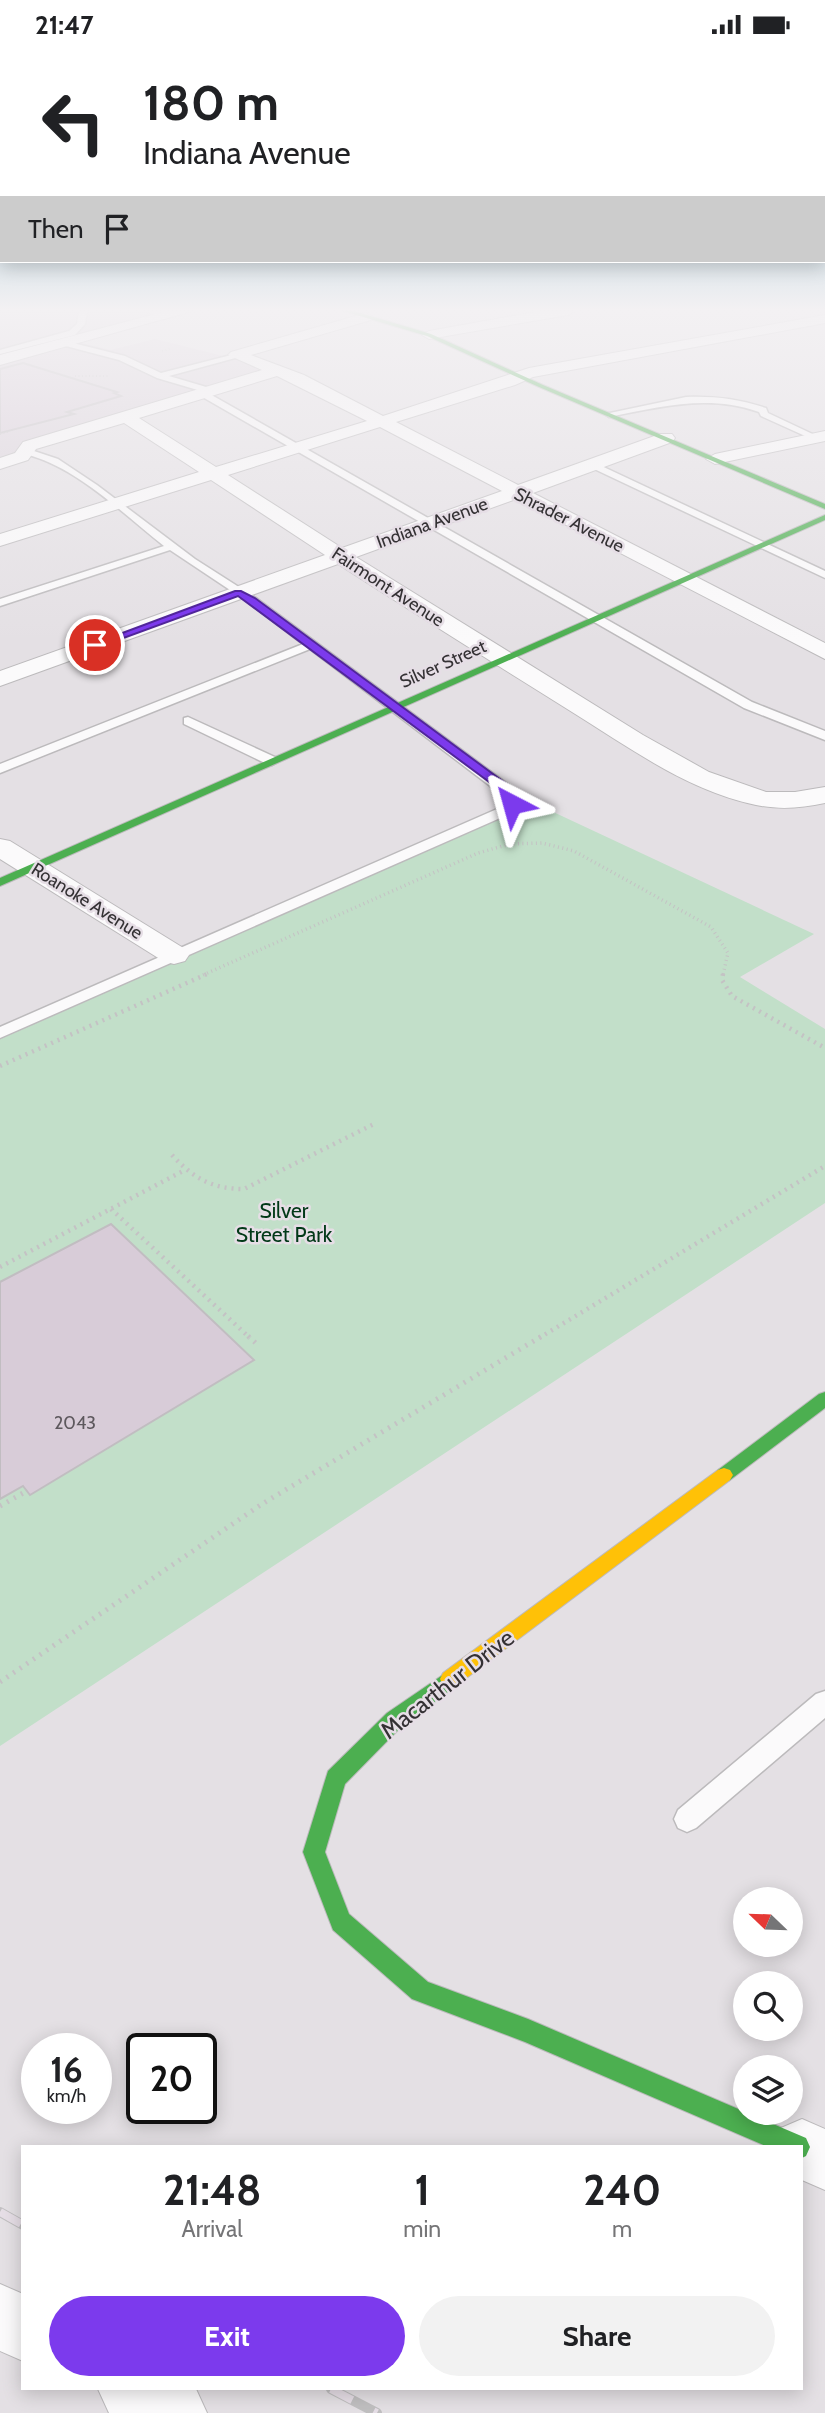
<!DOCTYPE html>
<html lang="en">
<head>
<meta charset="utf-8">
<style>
  :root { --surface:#fff; --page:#f2f2f2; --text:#202124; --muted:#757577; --accent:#7c3aed }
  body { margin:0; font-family:Cabin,sans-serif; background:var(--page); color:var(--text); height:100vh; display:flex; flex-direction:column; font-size:26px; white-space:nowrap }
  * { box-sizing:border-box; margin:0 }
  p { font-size:23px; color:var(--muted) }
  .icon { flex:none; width:38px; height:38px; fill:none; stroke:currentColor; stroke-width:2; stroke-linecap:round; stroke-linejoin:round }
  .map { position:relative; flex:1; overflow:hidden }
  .side { position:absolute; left:21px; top:2096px; width:782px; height:245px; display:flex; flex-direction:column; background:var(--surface); border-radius:0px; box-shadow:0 4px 18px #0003 }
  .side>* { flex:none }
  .top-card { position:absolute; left:0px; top:0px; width:826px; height:214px; box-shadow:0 4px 18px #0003; background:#fff; color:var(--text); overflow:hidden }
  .needle { width:46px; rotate:293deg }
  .tools { position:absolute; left:733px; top:1838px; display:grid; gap:14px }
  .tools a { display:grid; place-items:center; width:70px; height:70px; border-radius:50%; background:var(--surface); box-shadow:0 4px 18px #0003; font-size:35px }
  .speed { position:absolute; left:21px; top:1984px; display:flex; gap:14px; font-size:35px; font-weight:700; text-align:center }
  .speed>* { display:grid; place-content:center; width:91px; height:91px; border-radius:50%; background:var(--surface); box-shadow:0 4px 18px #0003; line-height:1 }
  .speed small { font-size:18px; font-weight:400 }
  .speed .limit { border:4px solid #111; border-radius:10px; background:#fff; color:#111 }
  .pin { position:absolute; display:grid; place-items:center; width:60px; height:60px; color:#fff; margin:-30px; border:4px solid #fff; border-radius:50%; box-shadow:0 2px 7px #0007 }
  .me { position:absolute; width:77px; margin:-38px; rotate:321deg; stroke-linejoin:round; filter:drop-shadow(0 0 5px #0008) }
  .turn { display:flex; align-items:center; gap:24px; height:147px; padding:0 28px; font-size:32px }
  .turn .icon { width:91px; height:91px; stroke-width:2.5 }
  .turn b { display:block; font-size:49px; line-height:60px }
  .then { display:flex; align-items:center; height:66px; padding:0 28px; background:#0003; gap:14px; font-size:26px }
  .eta { display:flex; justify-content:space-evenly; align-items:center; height:119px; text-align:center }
  .eta b { font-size:42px; font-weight:700; line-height:49px }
  .action { display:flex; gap:14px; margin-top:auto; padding:14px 28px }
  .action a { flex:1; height:80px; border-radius:42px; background:var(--accent); color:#fff; font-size:28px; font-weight:700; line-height:80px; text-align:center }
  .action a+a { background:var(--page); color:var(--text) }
  .status { display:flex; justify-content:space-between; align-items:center; height:49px; padding:0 35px; background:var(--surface); direction:ltr }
  .status svg { height:19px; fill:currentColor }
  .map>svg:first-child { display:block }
  .built { fill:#dad1da }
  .green { fill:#c2dfc9 }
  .building { fill:#d8ccd8; stroke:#c1bdc1; stroke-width:2 }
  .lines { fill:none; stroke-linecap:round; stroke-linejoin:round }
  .lane-casing { stroke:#bcbabc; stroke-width:3 }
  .street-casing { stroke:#bcbabc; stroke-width:2 }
  .fast-casing { stroke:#bcbabc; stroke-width:2 }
  .slow-casing { stroke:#bcbabc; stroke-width:2 }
  .path-far3 { stroke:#c4c2c4; stroke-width:2; stroke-dasharray:1 2.5; stroke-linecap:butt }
  .path-far2 { stroke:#c4c2c4; stroke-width:3.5; stroke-dasharray:1 3.5; stroke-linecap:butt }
  .path-far1 { stroke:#c4c2c4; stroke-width:4.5; stroke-dasharray:2 5; stroke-linecap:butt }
  .path { stroke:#c4c2c4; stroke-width:5; stroke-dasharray:2 6; stroke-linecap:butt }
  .lane { fill:#fbfafb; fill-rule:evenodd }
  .street { fill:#fbfafb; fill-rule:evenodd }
  .fast { fill:#4caf50; fill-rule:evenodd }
  .slow { fill:#ffc107; fill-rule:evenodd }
  .rail-casing { stroke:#c0bfc0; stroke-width:10 }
  .rail { stroke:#e6dee6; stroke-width:8; stroke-dasharray:24; stroke-linecap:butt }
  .route { fill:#7c3aed; stroke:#51269a; stroke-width:2 }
  .labels { text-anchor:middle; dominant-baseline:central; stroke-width:5; stroke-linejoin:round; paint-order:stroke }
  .far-street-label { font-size:18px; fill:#343134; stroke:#e6dee6 }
  .number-label { font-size:18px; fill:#5d585d }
  .park-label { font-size:21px; fill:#023918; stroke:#e6dee6 }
  .near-street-label { font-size:24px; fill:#343134; stroke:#e6dee6 }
</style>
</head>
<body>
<div class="status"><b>21:47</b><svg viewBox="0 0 49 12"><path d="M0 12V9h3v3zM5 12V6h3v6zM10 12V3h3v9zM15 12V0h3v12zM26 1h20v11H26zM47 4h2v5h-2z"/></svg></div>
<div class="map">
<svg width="825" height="2364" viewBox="0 0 825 2364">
  <rect width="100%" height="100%" fill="#e4e0e4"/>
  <!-- built -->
  <path class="built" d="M0 262H172L0 307Z
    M155 290 283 322 0 410V313L78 293 111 301Z"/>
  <!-- green -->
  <path class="green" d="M534 754 814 885 740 928 825 980V1154L0 1697V990Z"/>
  <!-- building -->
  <path class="building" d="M23 314 117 343 114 344 121 347 67 363 74 365 0 384V320Z
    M111 1175 254 1311 30 1446 23 1437 0 1450V1233Z"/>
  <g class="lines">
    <defs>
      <path id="lane" d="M79 262H87L85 275 75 286 0 305V301L69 282 77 275Z
        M145 262H156L168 268 164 270Z
        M65 292 125 307 161 324 239 304V308L169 327 213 340V344H208L752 653 825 682V691L744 659 199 346 201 342 157 329 119 311 62 296Z
        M686 348C715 347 739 350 766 359L768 364 821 389 814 391 761 367 759 363C708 345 660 358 609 368L605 365Z
        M28 400 58 410 97 436 195 510 256 549 513 739 520 749 517 758 507 766 0 989V978L497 760 505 753 506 749 310 600 0 724V715L303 595 248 553 170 501 0 557V550L164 497C122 464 77 418 25 405V401Z
        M593 413 825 522V529L590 418 588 416Z
        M188 668 277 709 279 712 272 716 267 715 184 675V669Z
        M825 1642V1669L696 1779 687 1783 678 1779 674 1770 678 1761 816 1645Z"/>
      <path id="street" d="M167 262H192L0 316V306Z
        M541 262H575L568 266 429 290 422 286 429 282Z
        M366 264 373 268 371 271 251 306 304 326 383 367 529 319 825 266V274L533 328 515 336 396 373 518 436 660 385H672L675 389 672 393 533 444 825 594V610L516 450 356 508 643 686 709 723 766 743H795L825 738V754C802 759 780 761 756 756 688 742 630 699 572 663 494 614 415 565 338 515L0 637V622L325 506 211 431 0 497V485L199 423 124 374 36 400 28 411 0 420V409L15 404 23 393 262 321 228 306 231 303ZM277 327 367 372 216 418 139 369ZM380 378 502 442 342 499 228 426Z
        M825 382V392L715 415 706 410 715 405Z
        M0 790 10 792 185 900 189 906 185 912 174 915 163 912 0 810Z
        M802 2070 825 2080V2141L802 2131V2098H773L781 2079Z
        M0 2235 23 2245V2312L0 2302Z
        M98 2340H196L207 2364H109Z"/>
      <path id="fast" d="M343 262H354L431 285 543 336 825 455V460L539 338 427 287Z
        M825 466V471L0 837V829Z
        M825 1343V1359L730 1431 724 1433 718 1431 715 1426 718 1421 819 1345Z
        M450 1621 457 1624 460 1630 457 1636 401 1678 345 1735 325 1803 349 1865 428 1933 528 1970 806 2089 810 2098 806 2107 802 2109V2098H768L525 1993 412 1950 333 1881 303 1803 328 1722 387 1664Z"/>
      <path id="slow" d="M724 1419 730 1421 733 1426 730 1431 457 1636 450 1639 443 1636 440 1630 443 1624 718 1421Z"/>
    </defs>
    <!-- lane casing -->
    <use href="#lane" class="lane-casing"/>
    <!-- street casing -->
    <use href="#street" class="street-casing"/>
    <!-- fast casing -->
    <use href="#fast" class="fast-casing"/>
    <!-- slow casing -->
    <use href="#slow" class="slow-casing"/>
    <!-- path-far3 -->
    <path class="path-far3" d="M162 302 170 300
      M75 327H109
      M0 385 10 382"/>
    <!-- path-far2 -->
    <path class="path-far2" d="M203 926 478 804 510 795 542 794 574 802 711 878 728 904 723 926"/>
    <!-- path-far1 -->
    <path class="path-far1" d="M723 925 722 931 732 947 825 999
      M0 1017 207 925
      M172 1106C193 1129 212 1140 244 1140L376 1074
      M111 1160 250 1289
      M0 1218 185 1121
      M539 1289 825 1117"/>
    <!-- path -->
    <path class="path" d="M248 1287 259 1297
      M0 1457 25 1443
      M0 1633 262 1455 542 1287"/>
    <!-- lane -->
    <use href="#lane" class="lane"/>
    <!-- street -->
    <use href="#street" class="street"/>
    <!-- fast -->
    <use href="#fast" class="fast"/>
    <!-- slow -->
    <use href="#slow" class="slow"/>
    <defs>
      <path id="rail" d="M0 2163 23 2176
        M331 2340 377 2364"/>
    </defs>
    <!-- rail casing -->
    <use href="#rail" class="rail-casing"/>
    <!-- rail -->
    <use href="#rail" class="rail"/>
  </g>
  <!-- sky -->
  <linearGradient id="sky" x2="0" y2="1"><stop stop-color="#86bacc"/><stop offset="0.44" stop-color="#f3f1f3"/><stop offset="1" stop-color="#f3f1f3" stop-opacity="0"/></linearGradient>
  <rect width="825" height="593" fill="url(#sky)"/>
  <!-- route -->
  <path class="route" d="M235 542H241L255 549 512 739 519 749 516 758H508L504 744 238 547 99 598 90 596Z"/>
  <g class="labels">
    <!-- far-street labels -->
    <g class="far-street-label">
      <text transform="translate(569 471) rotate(27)">Shrader Avenue</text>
      <text transform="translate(432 474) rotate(-20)">Indiana Avenue</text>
      <text transform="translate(388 538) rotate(33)">Fairmont Avenue</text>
      <text transform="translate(443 615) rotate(-24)">Silver Street</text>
      <text transform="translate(87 852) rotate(32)">Roanoke Avenue</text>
    </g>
    <!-- number labels -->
    <g class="number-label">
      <text x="75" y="1374">2043</text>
    </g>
    <!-- park labels -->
    <g class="park-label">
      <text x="284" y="1161">Silver<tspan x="284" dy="24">Street Park</tspan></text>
    </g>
    <!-- near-street labels -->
    <g class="near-street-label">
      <text transform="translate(447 1635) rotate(-38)">Macarthur Drive</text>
    </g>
  </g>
</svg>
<div class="tools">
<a><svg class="needle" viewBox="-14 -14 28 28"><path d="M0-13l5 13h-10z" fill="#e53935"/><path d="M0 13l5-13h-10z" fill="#757577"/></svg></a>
<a><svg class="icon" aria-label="search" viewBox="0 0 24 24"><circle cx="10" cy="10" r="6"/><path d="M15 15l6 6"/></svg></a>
<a><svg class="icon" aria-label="layers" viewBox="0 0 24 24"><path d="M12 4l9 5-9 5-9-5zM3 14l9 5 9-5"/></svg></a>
</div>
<div class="speed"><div>16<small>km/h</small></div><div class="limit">20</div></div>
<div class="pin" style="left:95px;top:596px;background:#d93025"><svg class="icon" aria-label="arrive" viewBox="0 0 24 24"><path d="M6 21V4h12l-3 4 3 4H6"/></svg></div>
<svg class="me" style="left:512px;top:755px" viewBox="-20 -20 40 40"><path d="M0-17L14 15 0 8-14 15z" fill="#7c3aed" stroke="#fff" stroke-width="4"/></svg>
<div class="top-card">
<div class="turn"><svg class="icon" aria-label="left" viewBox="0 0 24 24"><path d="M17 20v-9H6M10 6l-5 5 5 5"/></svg><div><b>180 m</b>Indiana Avenue</div></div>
<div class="then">Then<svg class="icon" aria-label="arrive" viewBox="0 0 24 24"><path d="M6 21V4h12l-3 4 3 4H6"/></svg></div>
</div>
<section class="side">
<div class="eta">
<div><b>21:48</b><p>Arrival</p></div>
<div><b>1</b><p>min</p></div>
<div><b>240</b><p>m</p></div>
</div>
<div class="action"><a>Exit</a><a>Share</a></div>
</section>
</div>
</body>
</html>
